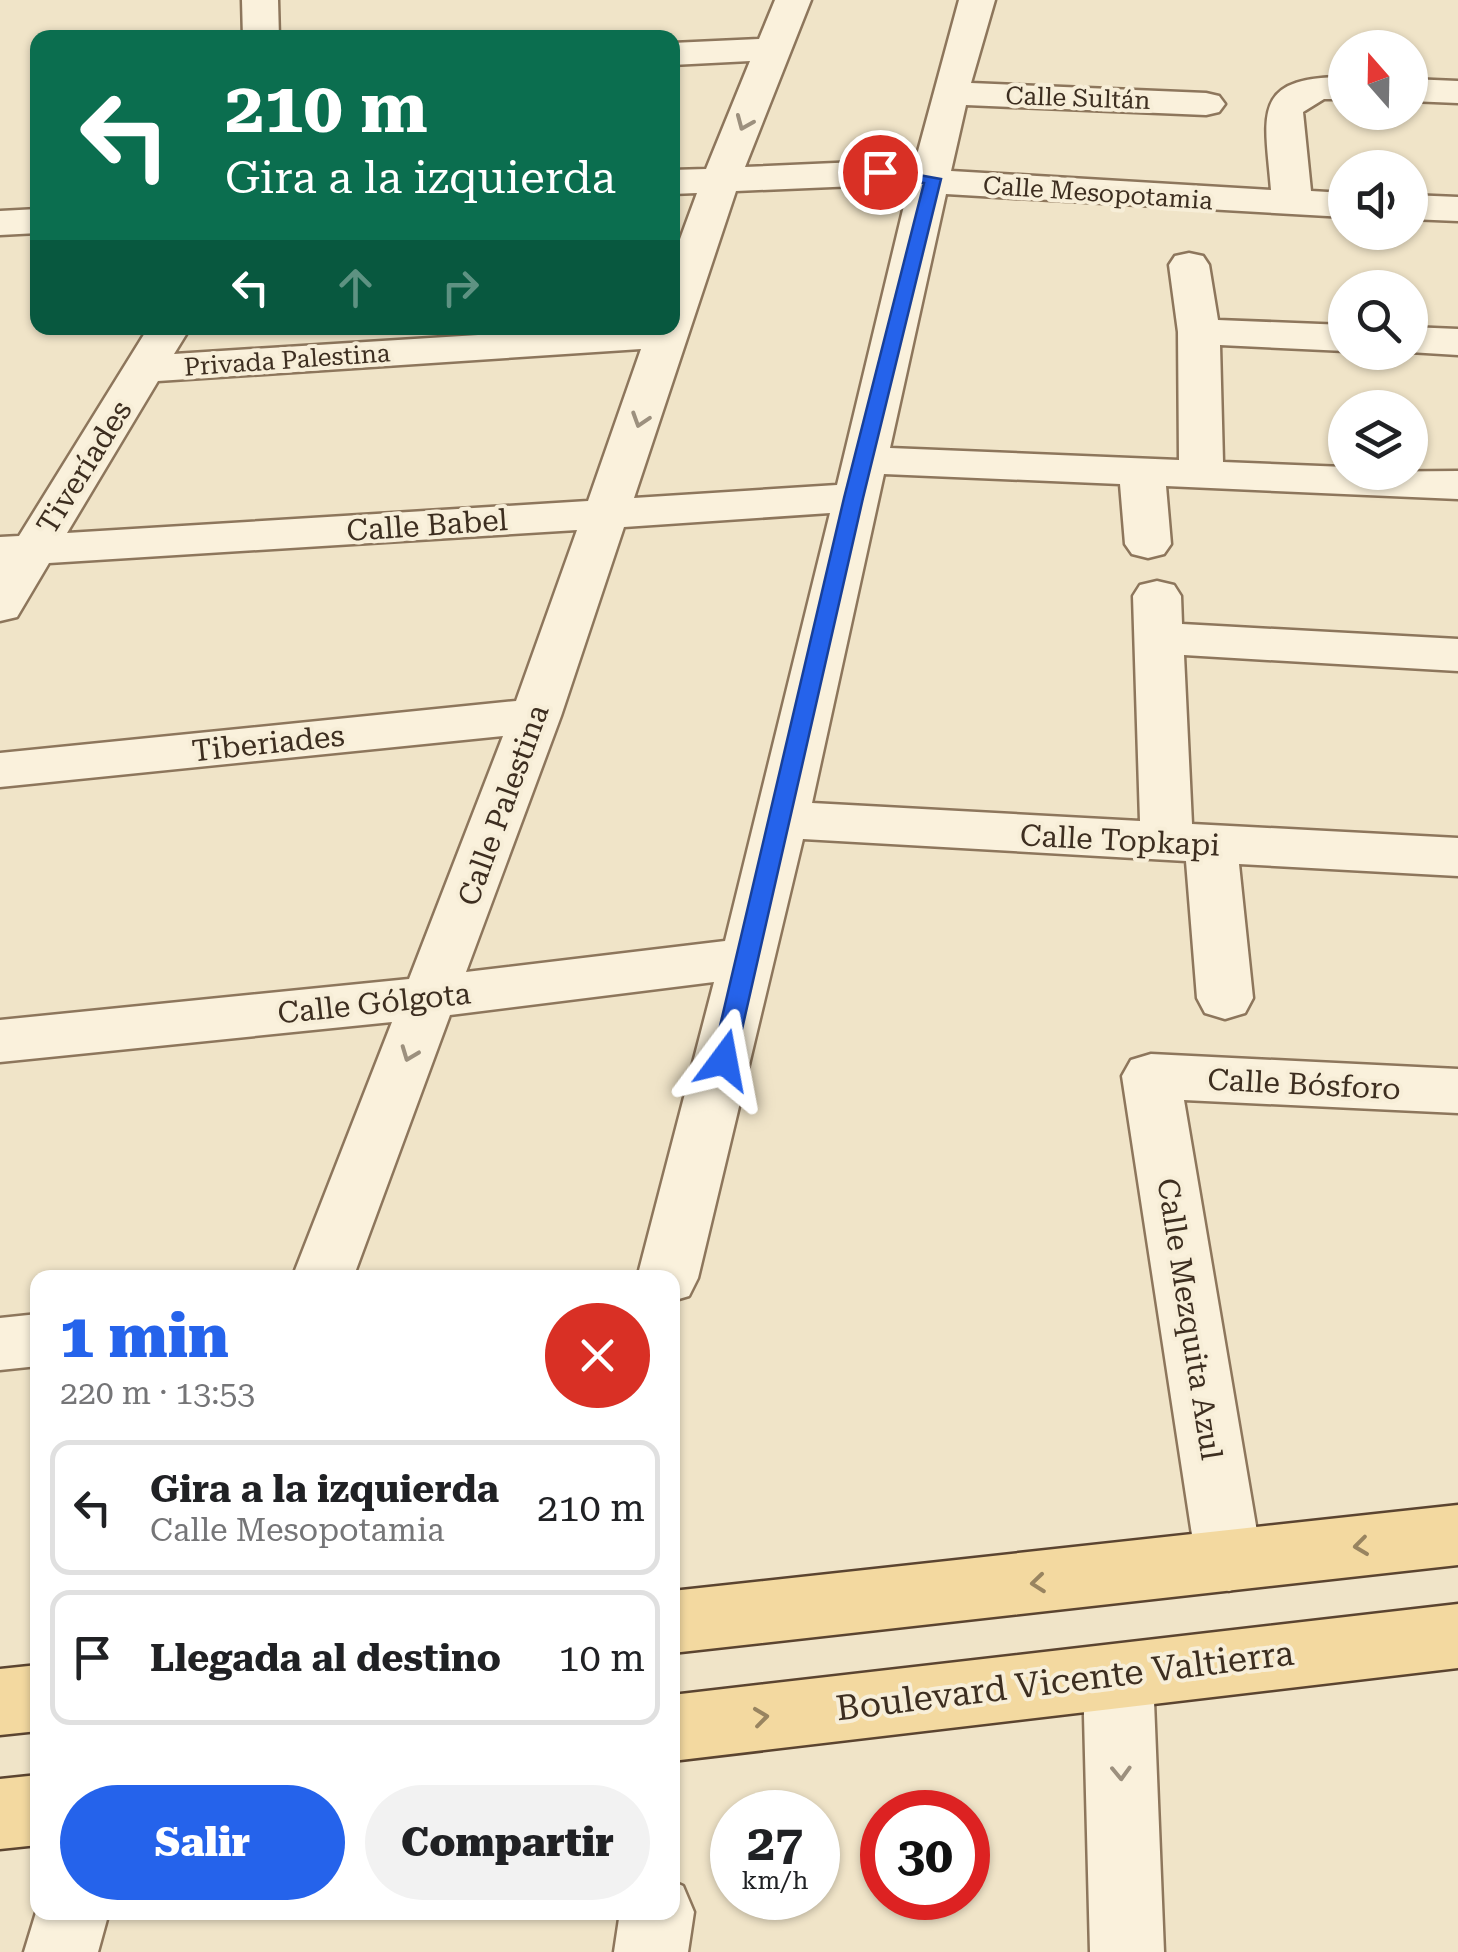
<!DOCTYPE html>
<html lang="es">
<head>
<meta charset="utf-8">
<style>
  :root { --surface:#fff; --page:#f2f2f2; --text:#202124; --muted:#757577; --line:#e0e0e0; --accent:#2563eb }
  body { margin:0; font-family:"Roboto Serif",serif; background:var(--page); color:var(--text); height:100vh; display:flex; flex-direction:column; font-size:38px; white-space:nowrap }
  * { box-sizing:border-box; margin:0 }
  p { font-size:32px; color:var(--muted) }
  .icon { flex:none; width:55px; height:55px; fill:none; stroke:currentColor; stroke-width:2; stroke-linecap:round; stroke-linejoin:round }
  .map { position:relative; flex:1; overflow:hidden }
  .panel { position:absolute; left:30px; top:1270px; width:650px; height:650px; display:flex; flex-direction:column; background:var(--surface); border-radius:20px; box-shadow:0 2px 8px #0004 }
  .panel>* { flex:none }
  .hud { position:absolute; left:30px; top:30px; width:650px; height:305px; border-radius:20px; box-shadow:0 2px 8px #0004; background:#0b6e4f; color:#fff; overflow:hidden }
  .needle { width:65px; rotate:340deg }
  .fabs { position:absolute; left:1328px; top:30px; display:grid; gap:20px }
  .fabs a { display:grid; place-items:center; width:100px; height:100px; border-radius:50%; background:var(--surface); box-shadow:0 2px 8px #0004; font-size:50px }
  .speed { position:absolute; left:710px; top:1790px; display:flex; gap:20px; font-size:50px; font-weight:700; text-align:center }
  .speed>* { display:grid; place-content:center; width:130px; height:130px; border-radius:50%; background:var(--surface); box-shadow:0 2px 8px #0004; line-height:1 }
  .speed small { font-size:25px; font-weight:400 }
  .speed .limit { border:15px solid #d22; background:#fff; color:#111 }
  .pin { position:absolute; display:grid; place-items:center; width:85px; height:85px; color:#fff; margin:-42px; border:5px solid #fff; border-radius:50%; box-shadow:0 2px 10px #0007 }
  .me { position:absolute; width:110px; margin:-55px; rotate:13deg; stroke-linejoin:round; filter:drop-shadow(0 0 8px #0008) }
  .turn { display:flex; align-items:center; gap:35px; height:210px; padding:0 30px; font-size:45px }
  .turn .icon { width:130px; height:130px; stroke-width:2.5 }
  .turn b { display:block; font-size:70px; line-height:85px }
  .lanes { display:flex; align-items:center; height:95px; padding:0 30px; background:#0003; justify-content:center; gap:50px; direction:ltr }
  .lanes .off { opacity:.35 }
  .round { display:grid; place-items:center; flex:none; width:105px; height:105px; border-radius:52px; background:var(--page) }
  .overview { display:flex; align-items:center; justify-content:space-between; height:170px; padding:0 30px }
  h1 { font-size:60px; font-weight:800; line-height:75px; color:var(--accent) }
  .cta { display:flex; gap:20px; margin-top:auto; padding:20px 30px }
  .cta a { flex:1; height:115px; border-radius:60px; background:var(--accent); color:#fff; font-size:40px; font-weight:800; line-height:115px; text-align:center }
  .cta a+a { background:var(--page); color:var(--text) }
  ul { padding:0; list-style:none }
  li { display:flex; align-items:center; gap:30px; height:135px; margin:0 20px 15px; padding:0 10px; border:5px solid var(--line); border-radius:20px }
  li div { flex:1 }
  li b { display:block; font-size:38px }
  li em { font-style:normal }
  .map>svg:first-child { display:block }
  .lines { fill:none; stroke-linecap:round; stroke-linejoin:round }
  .minor-casing { stroke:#8d765c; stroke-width:5 }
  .major-casing { stroke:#5b4430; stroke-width:5 }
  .minor { fill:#faf1dc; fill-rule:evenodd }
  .major { fill:#f3d9a0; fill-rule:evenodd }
  .oneway { stroke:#9c907e }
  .oneway2 { stroke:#988460 }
  .route { fill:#2563eb; stroke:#184099; stroke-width:2.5 }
  .labels { text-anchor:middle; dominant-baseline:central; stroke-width:8; stroke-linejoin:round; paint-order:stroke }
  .far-street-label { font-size:25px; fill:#3d2e20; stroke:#f7eed8 }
  .street-label { font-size:30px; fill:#3d2e20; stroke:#f7eed8 }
  .near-street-label { font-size:35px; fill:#3d2e20; stroke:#f7eed8 }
</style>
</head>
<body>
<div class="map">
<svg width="1458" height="1952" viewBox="0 0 1458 1952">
  <rect width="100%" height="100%" fill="#f0e4c8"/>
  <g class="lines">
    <defs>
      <path id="minor" d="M242 0H278L279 38H243Z
        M775 0H811L745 167 880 161 914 166 959 0H995L971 83 1206 93 1219 96 1225 104 1219 112 1206 115 966 105 951 171 1271 190C1265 115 1250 77 1345 77V99H1324L1303 112 1311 191 1345 193V217L946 194 890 448 1179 460 1178 332 1169 265 1175 256 1189 253 1203 256 1209 265 1218 320 1345 325V351L1220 345 1223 462 1345 467V472L1458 471V499L1166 486 1171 544 1164 554 1148 558 1132 554 1125 544 1120 484 884 474 812 803 1140 821 1133 596 1140 585 1157 581 1174 585 1181 596 1182 624 1458 639V671L1184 655 1192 824 1458 838V876L1239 864 1253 998 1245 1013 1225 1019 1205 1013 1197 998 1186 861 803 839 698 1278 689 1296 672 1301V1278H637L714 982 450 1015 353 1278H292L392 1022 0 1062V1020L409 979 503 736 0 787V753L516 701 577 530 49 563 17 617 0 621V537L19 536 148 328H190L174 354 589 328H672V261L697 193 672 194V170L706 169 750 61 672 65V43L759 39ZM880 185 908 189 837 485 634 498 736 191ZM641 349 588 501 67 533 158 381ZM830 513 725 941 466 972 561 716 624 527Z
        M1410 79 1458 81V103L1410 101Z
        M1410 195 1458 197V221L1410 219Z
        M38 209V233L0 235V211Z
        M1410 327 1458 329V355L1409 352Z
        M1151 1054 1458 1069V1113L1184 1100 1262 1561 1253 1582 1229 1591 1205 1582 1196 1561 1122 1076 1131 1060Z
        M38 1314V1366L0 1370V1318Z
        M1118 1644 1142 1653 1153 1676 1164 1952H1090L1083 1676 1094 1653Z
        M672 1881 683 1886 694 1912 688 1952H614L620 1912H672Z
        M38 1906V1912H109L98 1952H24Z"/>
      <path id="major" d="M1458 1505V1565L672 1653V1591Z
        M1458 1604V1668L672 1761V1695Z
        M38 1665V1731L0 1735V1669Z
        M38 1775V1845L0 1849V1779Z"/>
    </defs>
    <!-- minor casing -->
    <use href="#minor" class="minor-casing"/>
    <!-- major casing -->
    <use href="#major" class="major-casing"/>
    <!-- minor -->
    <use href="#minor" class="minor"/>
    <!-- major -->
    <use href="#major" class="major"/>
  </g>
  <!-- one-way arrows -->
  <defs><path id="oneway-chevron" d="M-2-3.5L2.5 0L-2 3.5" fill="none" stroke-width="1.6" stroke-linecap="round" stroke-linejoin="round" transform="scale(2.5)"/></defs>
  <g class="oneway">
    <use href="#oneway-chevron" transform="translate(744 123) rotate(113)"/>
    <use href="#oneway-chevron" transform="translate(640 420) rotate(108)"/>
    <use href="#oneway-chevron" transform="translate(409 1054) rotate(111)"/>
    <use href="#oneway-chevron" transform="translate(1121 1773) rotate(88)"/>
  </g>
  <g class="oneway2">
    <use href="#oneway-chevron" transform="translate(1361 1546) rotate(173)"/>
    <use href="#oneway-chevron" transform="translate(1038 1583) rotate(174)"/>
    <use href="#oneway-chevron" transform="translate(761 1717) rotate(-7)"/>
  </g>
  <!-- route -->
  <path class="route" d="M880 168 941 179 863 498 735 1060 724 1069 712 1060 844 498 924 183 874 176V169Z"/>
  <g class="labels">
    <!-- far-street labels -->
    <g class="far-street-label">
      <text transform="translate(1078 98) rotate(2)">Calle Sultán</text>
      <text transform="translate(1098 193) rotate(4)">Calle Mesopotamia</text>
      <text transform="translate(287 360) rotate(-4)">Privada Palestina</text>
    </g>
    <!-- street labels -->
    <g class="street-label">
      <text transform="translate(84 467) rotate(-58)">Tiveríades</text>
      <text transform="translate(427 525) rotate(-4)">Calle Babel</text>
      <text transform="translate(268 743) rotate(-6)">Tiberiades</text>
      <text transform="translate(503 805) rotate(-70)">Calle Palestina</text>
      <text transform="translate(1120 840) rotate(3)">Calle Topkapi</text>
      <text transform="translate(374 1003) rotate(-6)">Calle Gólgota</text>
      <text transform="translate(1304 1084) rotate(3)">Calle Bósforo</text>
      <text transform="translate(1190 1319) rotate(81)">Calle Mezquita Azul</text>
    </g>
    <!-- near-street labels -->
    <g class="near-street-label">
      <text transform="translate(1065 1681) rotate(-7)">Boulevard Vicente Valtierra</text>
    </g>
  </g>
</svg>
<div class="fabs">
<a><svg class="needle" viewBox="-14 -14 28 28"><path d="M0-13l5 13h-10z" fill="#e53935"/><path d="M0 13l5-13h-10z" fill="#757577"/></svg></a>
<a><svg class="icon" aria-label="sound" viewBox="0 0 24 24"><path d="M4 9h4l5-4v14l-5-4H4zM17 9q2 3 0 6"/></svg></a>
<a><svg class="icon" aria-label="search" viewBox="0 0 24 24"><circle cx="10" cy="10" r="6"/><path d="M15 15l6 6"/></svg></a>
<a><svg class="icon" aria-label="layers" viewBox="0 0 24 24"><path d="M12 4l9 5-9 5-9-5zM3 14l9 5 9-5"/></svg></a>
</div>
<div class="speed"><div>27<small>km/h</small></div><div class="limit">30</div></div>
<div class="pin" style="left:880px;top:172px;background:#d93025"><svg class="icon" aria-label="arrive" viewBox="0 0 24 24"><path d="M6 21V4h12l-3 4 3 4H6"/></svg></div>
<svg class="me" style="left:724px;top:1060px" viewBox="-20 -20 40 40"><path d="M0-17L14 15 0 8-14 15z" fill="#2563eb" stroke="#fff" stroke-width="4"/></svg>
<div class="hud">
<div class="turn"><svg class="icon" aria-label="left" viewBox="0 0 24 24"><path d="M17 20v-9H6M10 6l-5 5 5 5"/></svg><div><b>210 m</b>Gira a la izquierda</div></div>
<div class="lanes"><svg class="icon" aria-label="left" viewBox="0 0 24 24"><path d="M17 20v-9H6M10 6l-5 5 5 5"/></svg><svg class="icon off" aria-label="ahead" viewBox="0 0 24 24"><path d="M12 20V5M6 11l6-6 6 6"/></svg><svg class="icon off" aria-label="right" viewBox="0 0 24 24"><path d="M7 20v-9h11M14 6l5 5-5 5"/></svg></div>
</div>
<section class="panel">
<div class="overview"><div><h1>1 min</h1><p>220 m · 13:53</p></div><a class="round" style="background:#d93025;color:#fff"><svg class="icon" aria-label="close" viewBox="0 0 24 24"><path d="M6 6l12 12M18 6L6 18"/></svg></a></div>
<ul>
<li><svg class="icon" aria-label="left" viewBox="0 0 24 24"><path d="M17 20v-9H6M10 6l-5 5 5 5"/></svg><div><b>Gira a la izquierda</b><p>Calle Mesopotamia</p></div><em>210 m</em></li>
<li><svg class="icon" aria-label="arrive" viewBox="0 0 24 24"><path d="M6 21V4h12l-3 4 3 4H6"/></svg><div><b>Llegada al destino</b></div><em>10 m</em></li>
</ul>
<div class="cta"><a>Salir</a><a>Compartir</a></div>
</section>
</div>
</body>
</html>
